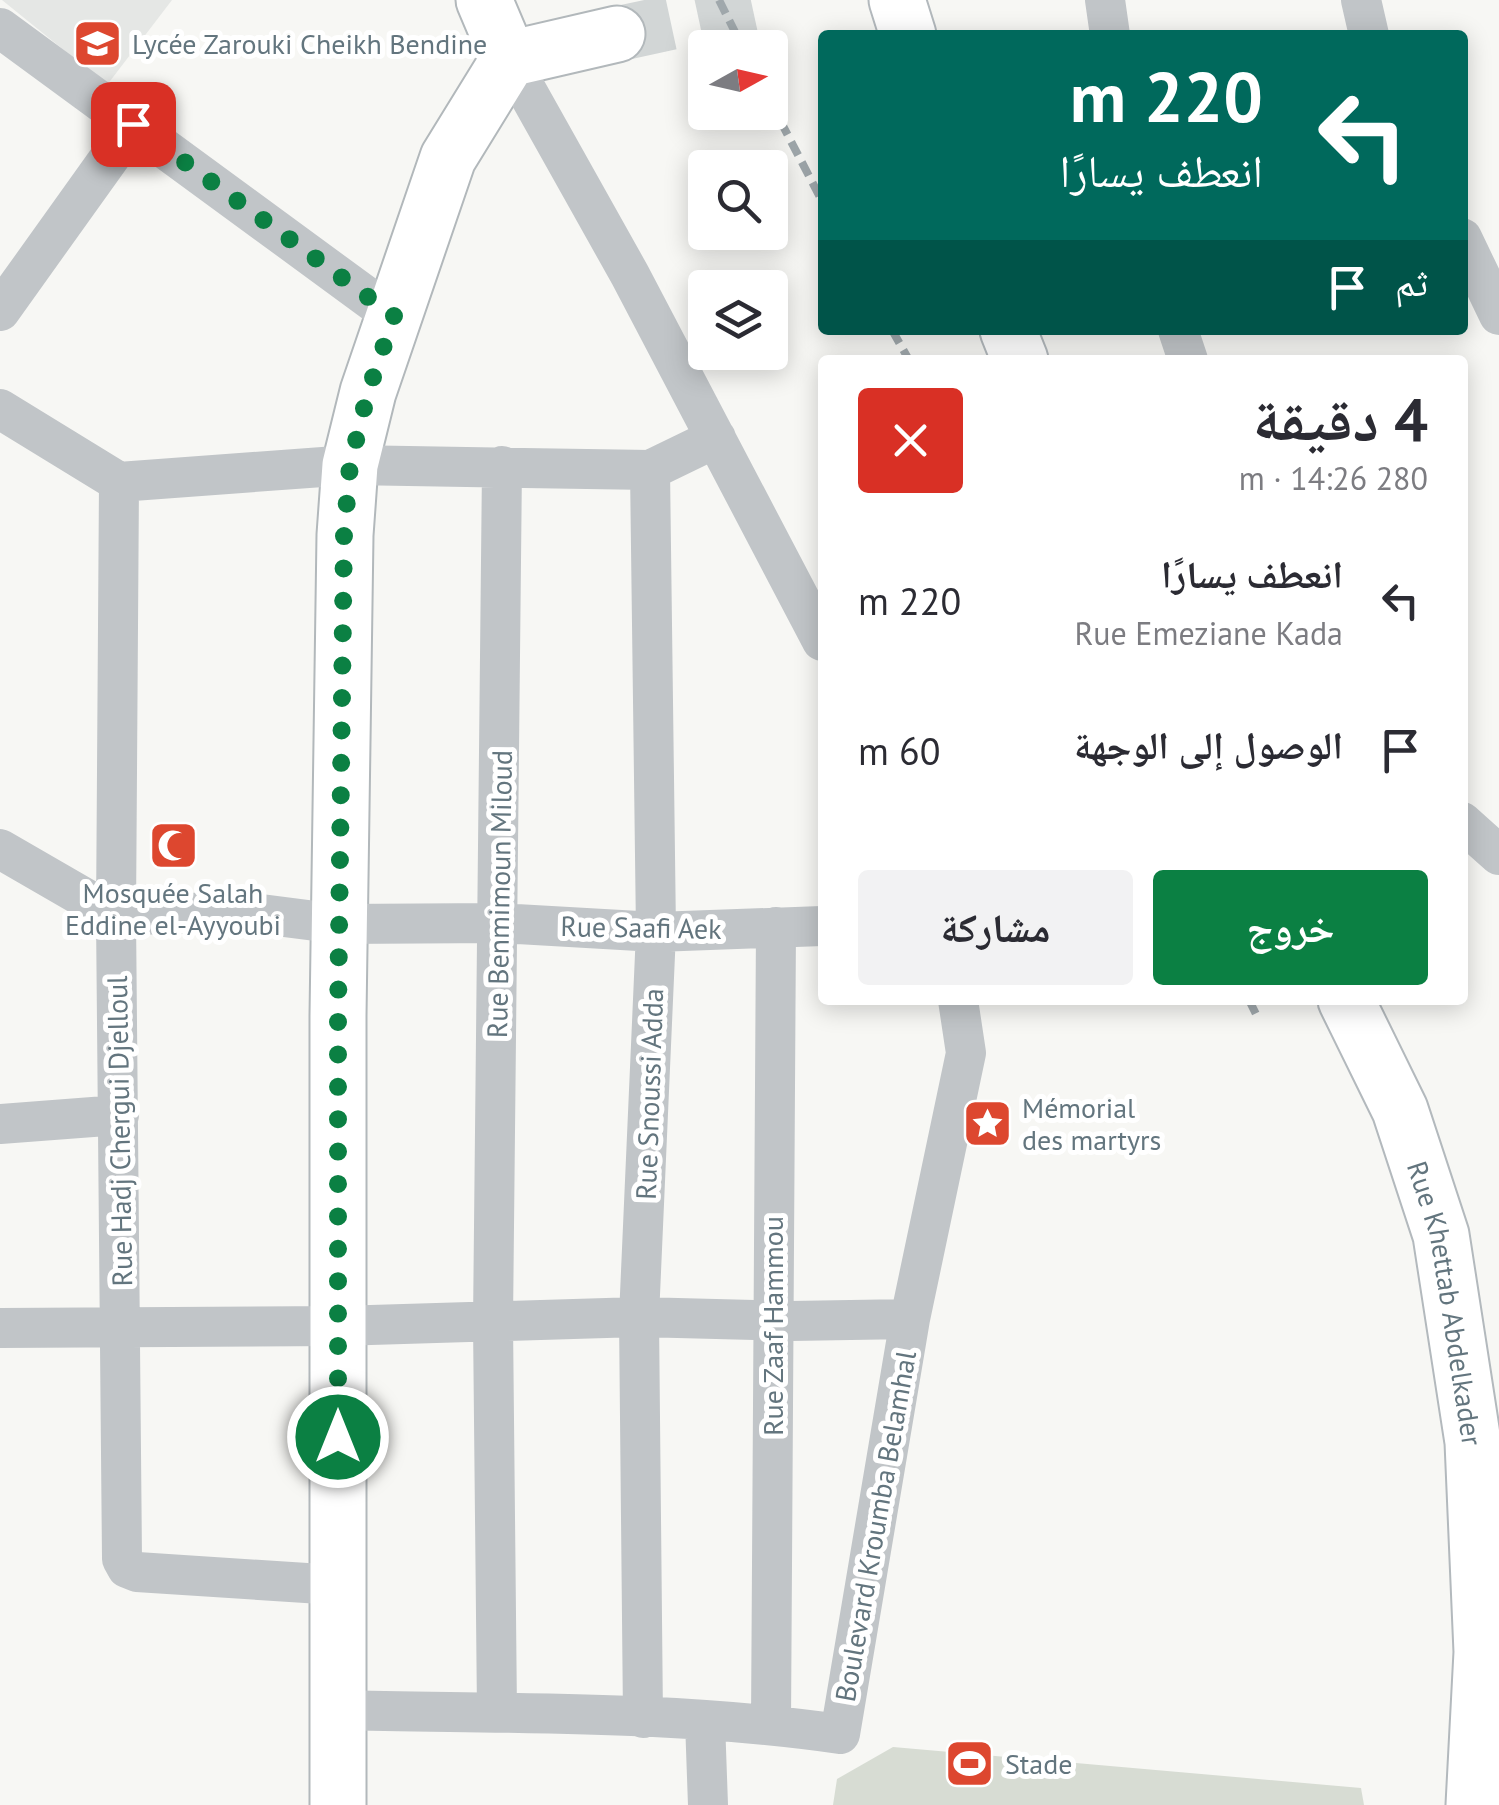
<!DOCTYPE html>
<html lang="ar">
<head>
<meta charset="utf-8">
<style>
  :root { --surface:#fff; --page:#f2f2f3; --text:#2b2b33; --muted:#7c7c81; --accent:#0b8043 }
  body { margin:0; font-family:"PT Sans","Noto Naskh Arabic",sans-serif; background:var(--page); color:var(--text); direction:rtl; height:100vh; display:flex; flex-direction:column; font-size:38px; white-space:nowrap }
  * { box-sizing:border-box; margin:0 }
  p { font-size:32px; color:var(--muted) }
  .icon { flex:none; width:55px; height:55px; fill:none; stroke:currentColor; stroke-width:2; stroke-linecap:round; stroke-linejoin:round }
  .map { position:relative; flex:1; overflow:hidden; direction:ltr }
  .drawer { position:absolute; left:818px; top:355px; width:650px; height:650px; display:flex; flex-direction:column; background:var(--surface); border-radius:10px; box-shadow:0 5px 25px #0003; direction:rtl }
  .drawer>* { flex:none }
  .hud { position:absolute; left:818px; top:30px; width:650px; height:305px; border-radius:10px; box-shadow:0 5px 25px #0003; direction:rtl; background:#00695c; color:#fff; overflow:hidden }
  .needle { width:65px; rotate:82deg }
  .fabs { position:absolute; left:688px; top:30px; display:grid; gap:20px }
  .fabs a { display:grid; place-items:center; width:100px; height:100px; border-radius:10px; background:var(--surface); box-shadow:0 5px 25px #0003; font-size:50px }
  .pin { position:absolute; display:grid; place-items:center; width:85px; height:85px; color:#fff; margin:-42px; border-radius:20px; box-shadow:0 5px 15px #0006 }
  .me { position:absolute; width:110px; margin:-55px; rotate:0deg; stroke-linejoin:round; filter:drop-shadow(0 0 8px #0008) }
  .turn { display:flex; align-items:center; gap:35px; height:210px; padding:0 40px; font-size:45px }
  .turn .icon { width:130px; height:130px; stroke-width:2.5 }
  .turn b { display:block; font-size:70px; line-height:85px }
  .then { display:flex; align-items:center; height:95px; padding:0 40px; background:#0003; gap:20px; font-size:38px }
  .round { display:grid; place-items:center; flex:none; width:105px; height:105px; border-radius:10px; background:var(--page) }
  .headline { display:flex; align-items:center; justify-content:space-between; height:170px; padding:0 40px }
  h1 { font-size:60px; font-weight:700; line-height:75px }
  .primary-button { display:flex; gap:20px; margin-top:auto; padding:20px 40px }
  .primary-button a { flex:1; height:115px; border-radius:10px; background:var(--accent); color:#fff; font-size:40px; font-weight:700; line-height:115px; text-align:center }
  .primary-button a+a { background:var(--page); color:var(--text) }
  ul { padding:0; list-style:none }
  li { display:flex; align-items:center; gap:30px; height:150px; padding:0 40px }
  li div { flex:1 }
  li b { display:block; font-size:38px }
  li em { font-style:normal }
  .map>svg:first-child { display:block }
  .built { fill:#e5e7e5 }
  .green { fill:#d7dcd3 }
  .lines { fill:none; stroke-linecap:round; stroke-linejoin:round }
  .primary-tunnel { stroke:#d2d6d6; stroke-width:55; stroke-dasharray:55 28; stroke-linecap:butt }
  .secondary-casing { stroke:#b3b9bd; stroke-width:59 }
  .primary-casing { stroke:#b2b8bb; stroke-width:59 }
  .street { stroke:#c1c5c8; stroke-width:40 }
  .secondary { stroke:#fff; stroke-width:55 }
  .primary { stroke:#fff; stroke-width:55 }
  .rail { stroke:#a0a8ac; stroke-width:8; stroke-dasharray:15 8; stroke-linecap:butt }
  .route { stroke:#0b8043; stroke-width:18; stroke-dasharray:0 32.4 }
  .labels { text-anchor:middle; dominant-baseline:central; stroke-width:10; stroke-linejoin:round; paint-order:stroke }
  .poi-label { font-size:28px; fill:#63757e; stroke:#fff; text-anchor:start }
  .street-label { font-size:28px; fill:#63757e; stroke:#fff }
</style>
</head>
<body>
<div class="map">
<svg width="1499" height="1805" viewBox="0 0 1499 1805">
  <rect width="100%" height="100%" fill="#f7f7f4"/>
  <!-- built -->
  <path class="built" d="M2 0H172L107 85Z"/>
  <!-- green -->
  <path class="green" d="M893 1747 1361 1788 1364 1805H833L837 1779Z"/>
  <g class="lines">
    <!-- primary-tunnel -->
    <path class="primary-tunnel" d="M617 34 775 0"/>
    <defs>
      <g id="secondary">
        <path d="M897 0 908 35"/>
        <path d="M1008 330 1020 360"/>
        <path id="s1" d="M1346 1000 1400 1110 1441 1235 1473 1442 1482 1652 1474 1805"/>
      </g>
      <path id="primary" d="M509 59 617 34
        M338 1805V1016L345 535 350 465 368 392 448 158 509 59 484 0"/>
    </defs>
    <!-- secondary casing -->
    <use href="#secondary" class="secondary-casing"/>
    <!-- primary casing -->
    <use href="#primary" class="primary-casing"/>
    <!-- street -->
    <path class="street" d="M1105 0 1110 35
      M1361 0 1369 35
      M0 28 393 316
      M509 59 630 275 822 641
      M1462 238 1499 315
      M0 311 133 125
      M1178 330 1188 360
      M0 409 119 482 350 465 650 470 716 438
      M119 482 116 916 122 1559 127 1568 137 1572 337 1585
      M1462 822 1499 855
      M0 849 116 916 237 911 339 924 499 923 656 932 822 926
      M0 1124 119 1115
      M0 1328 338 1326 639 1317 791 1321 910 1319
      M338 1710C504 1714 673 1710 840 1734L910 1319 966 1053 958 1000
      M497 1712 493 1322 502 466
      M643 1718 639 1317 656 932 650 470
      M705 1721 708 1805
      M771 1724 776 927"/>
    <!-- secondary -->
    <use href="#secondary" class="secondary"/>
    <!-- primary -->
    <use href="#primary" class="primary"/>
    <!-- rail -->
    <path class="rail" d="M719 0 743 48
      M770 101 822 201
      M892 330 909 360
      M1249 1000 1258 1018"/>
  </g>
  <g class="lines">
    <!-- route -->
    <path class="route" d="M133 124 394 316 368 392 350 465 344 535 338 1016V1437"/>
  </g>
  <!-- icons -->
  <defs>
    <symbol id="school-square" viewBox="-11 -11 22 22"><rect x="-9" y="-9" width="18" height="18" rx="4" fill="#dd472f" stroke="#fff"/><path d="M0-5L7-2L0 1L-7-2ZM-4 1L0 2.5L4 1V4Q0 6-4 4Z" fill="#fff"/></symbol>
    <symbol id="mosque-square" viewBox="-11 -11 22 22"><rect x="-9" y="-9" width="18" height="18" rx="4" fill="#dd472f" stroke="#fff"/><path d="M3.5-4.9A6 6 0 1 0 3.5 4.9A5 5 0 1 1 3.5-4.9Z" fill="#fff"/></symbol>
    <symbol id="sight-square" viewBox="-11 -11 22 22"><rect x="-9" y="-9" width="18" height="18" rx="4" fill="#dd472f" stroke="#fff"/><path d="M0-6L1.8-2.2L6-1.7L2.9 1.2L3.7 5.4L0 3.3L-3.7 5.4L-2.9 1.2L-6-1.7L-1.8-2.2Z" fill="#fff"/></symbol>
    <symbol id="stadium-square" viewBox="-11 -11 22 22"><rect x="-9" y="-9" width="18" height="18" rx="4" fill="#dd472f" stroke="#fff"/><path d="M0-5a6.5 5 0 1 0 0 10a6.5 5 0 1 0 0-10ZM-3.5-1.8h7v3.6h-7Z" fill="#fff"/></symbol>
  </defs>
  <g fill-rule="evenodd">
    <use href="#school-square" x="70" y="16" width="55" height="55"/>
    <use href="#mosque-square" x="146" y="818" width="55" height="55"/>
    <use href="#sight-square" x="960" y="1096" width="55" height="55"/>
    <use href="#stadium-square" x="942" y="1736" width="55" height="55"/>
  </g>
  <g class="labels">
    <!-- poi labels -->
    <g class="poi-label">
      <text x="132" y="43">Lycée Zarouki Cheikh Bendine</text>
      <text x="173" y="892" text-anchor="middle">Mosquée Salah<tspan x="173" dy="32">Eddine el-Ayyoubi</tspan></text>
      <text x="1022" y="1107">Mémorial<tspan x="1022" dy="32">des martyrs</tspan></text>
      <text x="1005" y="1763">Stade</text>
    </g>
    <!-- street labels -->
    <g class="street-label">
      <text transform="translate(499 894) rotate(-89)">Rue Benmimoun Miloud</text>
      <text transform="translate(641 927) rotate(1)">Rue Saafi Aek</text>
      <text transform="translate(649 1094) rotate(-88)">Rue Snoussi Adda</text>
      <text transform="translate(119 1131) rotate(-91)">Rue Hadj Chergui Djelloul</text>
      <text stroke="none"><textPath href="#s1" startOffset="322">Rue Khettab Abdelkader</textPath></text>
      <text transform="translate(772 1326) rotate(-90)">Rue Zaaf Hammou</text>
      <text transform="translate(875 1526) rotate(-80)">Boulevard Kroumba Belamhal</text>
    </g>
  </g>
</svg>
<div class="fabs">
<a><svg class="needle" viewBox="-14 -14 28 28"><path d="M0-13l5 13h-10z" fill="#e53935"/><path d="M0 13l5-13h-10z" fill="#7c7c81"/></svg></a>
<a><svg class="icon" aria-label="search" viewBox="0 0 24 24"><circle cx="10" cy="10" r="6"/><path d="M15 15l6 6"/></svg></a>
<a><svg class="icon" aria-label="layers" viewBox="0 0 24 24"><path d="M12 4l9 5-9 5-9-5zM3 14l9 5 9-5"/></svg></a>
</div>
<div class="pin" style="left:133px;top:124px;background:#d93025"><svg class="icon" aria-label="arrive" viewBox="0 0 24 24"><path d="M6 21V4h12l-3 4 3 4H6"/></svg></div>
<svg class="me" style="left:338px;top:1437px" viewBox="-20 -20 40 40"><circle r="17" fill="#0b8043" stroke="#fff" stroke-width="3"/><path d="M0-11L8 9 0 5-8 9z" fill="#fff"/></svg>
<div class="hud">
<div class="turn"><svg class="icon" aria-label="left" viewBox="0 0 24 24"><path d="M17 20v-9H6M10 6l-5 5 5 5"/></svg><div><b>220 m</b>انعطف يسارًا</div></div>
<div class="then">ثم<svg class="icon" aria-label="arrive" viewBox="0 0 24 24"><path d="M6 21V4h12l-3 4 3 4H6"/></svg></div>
</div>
<section class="drawer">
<div class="headline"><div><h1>4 دقيقة</h1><p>280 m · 14:26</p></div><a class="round" style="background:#d93025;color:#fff"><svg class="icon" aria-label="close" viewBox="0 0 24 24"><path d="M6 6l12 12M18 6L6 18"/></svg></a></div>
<ul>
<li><svg class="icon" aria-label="left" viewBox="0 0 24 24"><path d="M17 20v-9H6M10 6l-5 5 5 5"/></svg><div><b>انعطف يسارًا</b><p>Rue Emeziane Kada</p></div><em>220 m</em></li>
<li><svg class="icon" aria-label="arrive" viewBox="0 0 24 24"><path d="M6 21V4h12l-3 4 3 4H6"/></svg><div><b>الوصول إلى الوجهة</b></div><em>60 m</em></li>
</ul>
<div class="primary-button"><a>خروج</a><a>مشاركة</a></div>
</section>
</div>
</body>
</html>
